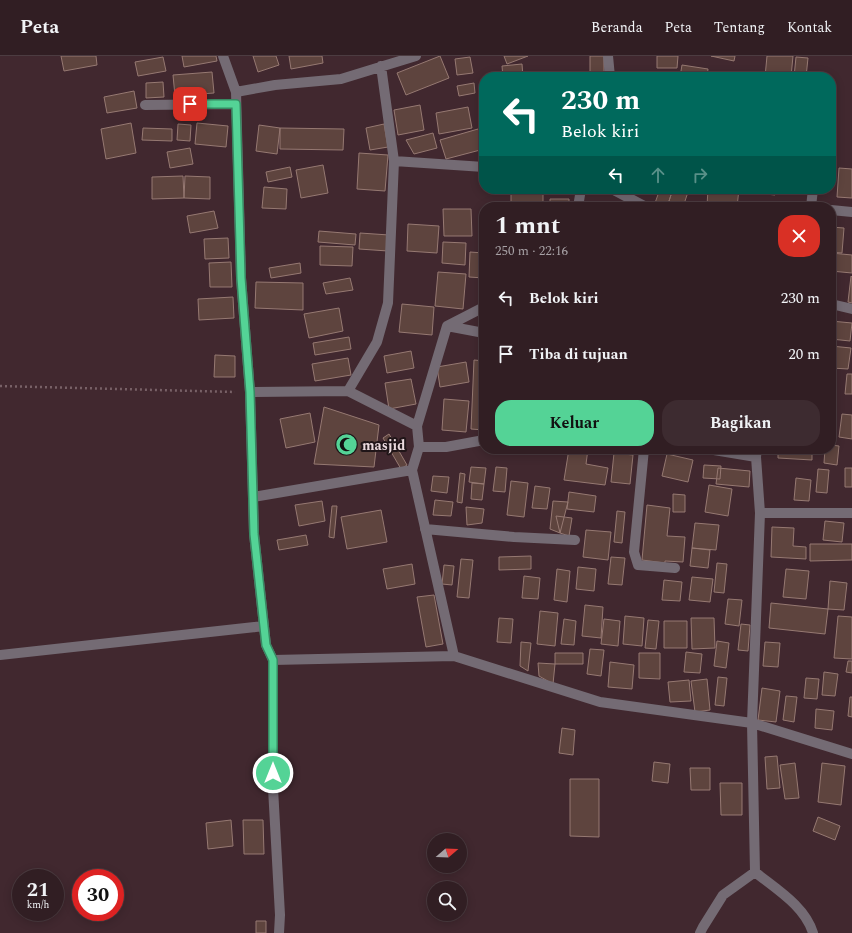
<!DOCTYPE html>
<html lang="id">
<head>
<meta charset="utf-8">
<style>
  :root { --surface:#311e23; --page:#3d2b30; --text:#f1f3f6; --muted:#a8a2a6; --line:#4c3c41; --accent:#54d396 }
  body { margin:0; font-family:Spectral,serif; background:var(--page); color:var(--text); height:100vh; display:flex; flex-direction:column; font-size:15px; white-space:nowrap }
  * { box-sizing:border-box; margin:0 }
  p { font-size:13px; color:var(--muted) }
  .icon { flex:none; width:22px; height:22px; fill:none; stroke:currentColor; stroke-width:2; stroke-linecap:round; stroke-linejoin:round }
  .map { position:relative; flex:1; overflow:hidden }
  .side { position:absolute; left:479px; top:146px; width:357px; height:252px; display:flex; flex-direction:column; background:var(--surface); border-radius:16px; box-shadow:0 2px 10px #0003,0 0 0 1px var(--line) }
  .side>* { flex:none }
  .top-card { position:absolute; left:479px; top:16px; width:357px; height:122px; border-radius:16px; box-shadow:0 2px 10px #0003,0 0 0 1px var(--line); background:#00695c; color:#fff; overflow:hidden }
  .needle { width:26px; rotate:71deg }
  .buttons { position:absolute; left:427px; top:777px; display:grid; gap:8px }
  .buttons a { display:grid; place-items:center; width:40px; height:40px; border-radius:50%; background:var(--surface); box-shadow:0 2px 10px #0003,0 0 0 1px var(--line); font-size:20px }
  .speed { position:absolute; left:12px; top:813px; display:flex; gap:8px; font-size:20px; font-weight:700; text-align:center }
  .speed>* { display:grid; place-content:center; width:52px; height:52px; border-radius:50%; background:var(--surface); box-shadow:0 2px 10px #0003,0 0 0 1px var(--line); line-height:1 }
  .speed small { font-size:10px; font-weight:400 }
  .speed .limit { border:6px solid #d22; background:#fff; color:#111 }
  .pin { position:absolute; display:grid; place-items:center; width:34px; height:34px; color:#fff; margin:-17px; border-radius:8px; box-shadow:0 2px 6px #0006 }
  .me { position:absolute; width:44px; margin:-22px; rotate:0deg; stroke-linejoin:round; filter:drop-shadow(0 0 3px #0008) }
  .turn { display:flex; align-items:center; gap:14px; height:84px; padding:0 16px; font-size:18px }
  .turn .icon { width:52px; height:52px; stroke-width:2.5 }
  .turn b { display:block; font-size:28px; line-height:34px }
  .lanes { display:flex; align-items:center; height:38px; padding:0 16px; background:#0003; justify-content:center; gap:20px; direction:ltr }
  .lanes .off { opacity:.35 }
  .round { display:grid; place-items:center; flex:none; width:42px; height:42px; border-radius:16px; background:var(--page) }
  .summary { display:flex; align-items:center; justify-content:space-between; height:68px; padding:0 16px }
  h1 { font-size:24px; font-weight:700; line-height:30px }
  .button { display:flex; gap:8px; margin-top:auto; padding:8px 16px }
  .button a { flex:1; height:46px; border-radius:16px; background:var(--accent); color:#111; font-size:16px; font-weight:700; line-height:46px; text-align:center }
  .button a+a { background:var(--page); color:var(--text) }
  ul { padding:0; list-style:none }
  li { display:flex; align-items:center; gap:12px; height:56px; padding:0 16px }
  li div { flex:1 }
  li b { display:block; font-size:15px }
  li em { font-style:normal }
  header { display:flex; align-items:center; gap:24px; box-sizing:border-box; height:56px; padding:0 20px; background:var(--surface); border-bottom:1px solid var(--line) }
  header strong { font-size:19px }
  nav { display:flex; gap:22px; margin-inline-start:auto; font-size:14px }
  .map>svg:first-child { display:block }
  .building { fill:#5e443e; stroke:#967972 }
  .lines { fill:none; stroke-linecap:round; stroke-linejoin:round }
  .path { stroke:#786167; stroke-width:2.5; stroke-dasharray:2 3; stroke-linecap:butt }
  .minor { stroke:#746b74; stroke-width:10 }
  .route-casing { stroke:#378962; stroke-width:10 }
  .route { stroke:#54d396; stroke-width:7 }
  .labels { text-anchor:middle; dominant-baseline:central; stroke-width:4; stroke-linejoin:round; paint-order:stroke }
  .poi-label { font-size:14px; font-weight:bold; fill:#ebdade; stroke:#201518; text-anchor:start }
</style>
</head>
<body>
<header>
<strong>Peta</strong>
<nav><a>Beranda</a><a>Peta</a><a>Tentang</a><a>Kontak</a></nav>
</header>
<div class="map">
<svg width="852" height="877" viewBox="0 0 852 877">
  <rect width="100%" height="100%" fill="#41282f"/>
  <!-- building -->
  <path class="building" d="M61 0H96L97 9 64 15Z
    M182 0H216L217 5 184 11Z
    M253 0H276L279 9 258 16Z
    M289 0H322L323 7 291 13Z
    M440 0 449 22 406 39 397 17Z
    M504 0H528L507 8Z
    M590 0H604V18H590Z
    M657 0H678L677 12H657Z
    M711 0H735L734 5Z
    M767 0H793L791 21H765Z
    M163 1 166 15 138 20 135 6Z
    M470 1 473 17 457 19 455 3Z
    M796 1 808 2 806 21H794Z
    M522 8 523 21H503L502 10Z
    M682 9 708 13 707 21H680Z
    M212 16 214 37 175 40 173 19Z
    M618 17H675V21H618Z
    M163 26 164 41 146 42V27Z
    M474 27 475 37 459 40 457 30Z
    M134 35 137 52 107 57 104 41Z
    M420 49 424 74 398 79 394 54Z
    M468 51 472 72 439 78 436 57Z
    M131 67 136 97 106 103 101 73Z
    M197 67 228 70 226 91 195 88Z
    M178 68 191 69 190 85 177 84Z
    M384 68 388 91 370 94 366 72Z
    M259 69 280 72 277 98 256 95Z
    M143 72 172 73V85L142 84Z
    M280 72 344 73 343 94 280 93Z
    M478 73 484 93 446 103 440 84Z
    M433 77 437 92 414 98 406 84Z
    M190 92 193 108 170 112 167 96Z
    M359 97 388 99 385 135 357 133Z
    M323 109 328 137 301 142 296 114Z
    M290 111 292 121 268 126 266 116Z
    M839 112 852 113V142L837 141Z
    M183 120 184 142 152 143V121Z
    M185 120 210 121V143L184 142Z
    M264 131 287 133 286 153 262 152Z
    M660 133H673L667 151 655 147Z
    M673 133H689L683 151H667Z
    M708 133H739L737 151 707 150Z
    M758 133H776L775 139 757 137Z
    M511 136 543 137V151H511Z
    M550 143H569V151H550Z
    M755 147 778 149V151H755Z
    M443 153H471L472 180H444Z
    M214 155 218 172 190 177 187 160Z
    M408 168 439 170 437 197 407 195Z
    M831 171 844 172 842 197 831 196Z
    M319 175 356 178 355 189 318 186Z
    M360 177 389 179 388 195 359 193Z
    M228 182 229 202 205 203 204 183Z
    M443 186 466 187 465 209 442 207Z
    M320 190 353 191 352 210 320 209Z
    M470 196 484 197V222L469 221Z
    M831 197 852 199V217L831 215Z
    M231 206 232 231H210L209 207Z
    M300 207 301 217 271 222 269 212Z
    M438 216 466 218 463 253 435 250Z
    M851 220 852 221V247L848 246Z
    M350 222 353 234 326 238 323 227Z
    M256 226 303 227V254L255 252Z
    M233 241 234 262 199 264 198 243Z
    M402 248 434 251 432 279 399 276Z
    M339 252 343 275 309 282 304 258Z
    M831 265 852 267 850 285 831 283Z
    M349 281 351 293 315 299 313 287Z
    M831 290 851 292 848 313 831 312Z
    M411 295 414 312 387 317 384 300Z
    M215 299 235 300V321H214Z
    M348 302 351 319 315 325 312 308Z
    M474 304 484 305V374L471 373Z
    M466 306 469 326 440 331 437 311Z
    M847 318H852V338H845Z
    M411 323 416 348 389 353 385 327Z
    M444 343 469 345 466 376 442 374Z
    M324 351 379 369 374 411 314 408Z
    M310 357 315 386 286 392 280 363Z
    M842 358 852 359V383L839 381Z
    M389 378 407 409 401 413 383 382Z
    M831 389 839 390 837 409 824 407 825 393H831Z
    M569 393H588L586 408 608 412 605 429 564 424Z
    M778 393H812V404L778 402Z
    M614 397 633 399 630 428 611 426Z
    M667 398 693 404 688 426 662 420Z
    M704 409 721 410 720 423 703 422Z
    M471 411 486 412 484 428 469 426Z
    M496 411 507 412 505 436 493 435Z
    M718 412 750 415 749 431 716 428Z
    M845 412H852V431H845Z
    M818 413 829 414 827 437 816 436Z
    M460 417 465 418 462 447 457 446Z
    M433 420 449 421 447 437 431 435Z
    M796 422 811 424 809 445 794 444Z
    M511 425 528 427 524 461 507 459Z
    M472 427 484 428 482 444 471 443Z
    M709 429 732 433 728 460 705 456Z
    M535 430 550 432 547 453 532 452Z
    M569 436 596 440 594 456 567 453Z
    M673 438 685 439V456H673Z
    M435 444 453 446 451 460 433 459Z
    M322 445 325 465 299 470 295 449Z
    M553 445 568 446 560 477 550 473Z
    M647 449 670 452 667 480 685 481 683 506 665 505V507L642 504Z
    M332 450H337L334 482 329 481Z
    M466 451 484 453 482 467 467 469Z
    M381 454 387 486 347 493 341 461Z
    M617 455 625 456 622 487 614 486Z
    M556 460 572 462 569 480 560 477Z
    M825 465 844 467 842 486 823 484Z
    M695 467 719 469 716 494 692 492Z
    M772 471 794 472 793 490 806 491V503L771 501Z
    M586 474 611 476 608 504 583 501Z
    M306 479 308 489 279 494 277 484Z
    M810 488H852V504L810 505Z
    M692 492 710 494 708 512 690 510Z
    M531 500V513L499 514V501Z
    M611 501 625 502 622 529 608 528Z
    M461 503 473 504 469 542 457 541Z
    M717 507 727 508 724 537 714 536Z
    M412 508 415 528 387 533 383 513Z
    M444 509 454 510 452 529 442 528Z
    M578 511 596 513 594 535 576 533Z
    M557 513 570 515 567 546 554 544Z
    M786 513 809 515 806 543 783 541Z
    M524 520 540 522 538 543 522 542Z
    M692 521 713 523 710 546 689 544Z
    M664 524 682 526 680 545 662 544Z
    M830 525 847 527 844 554 828 553Z
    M434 539 443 588 426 591 417 541Z
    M728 543 742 544 739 570 725 568Z
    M771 547 828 553 825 578 769 572Z
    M585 549 603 551 601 582 582 580Z
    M540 555 558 557 555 590 537 588Z
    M625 560 644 562 642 590 623 588Z
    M838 560 852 561V603L834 602Z
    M499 562 513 563 511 587 497 586Z
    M691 562H714L715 592 692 593Z
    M564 563 576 565 574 589 561 588Z
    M604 563 620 565 618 590 601 588Z
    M648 564 659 565 656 593 645 592Z
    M664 565H687V592H664Z
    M741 568 750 569 748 595 738 594Z
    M717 585 729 587 726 612 714 610Z
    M521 586 531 587 528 615 520 610Z
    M765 586 780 587 778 611 763 610Z
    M590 593 604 594 601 620 587 618Z
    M686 596 702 598 700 617 684 616Z
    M555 597H583V608H555Z
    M639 597H660V623L639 622Z
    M848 605H852V617L846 616Z
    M610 606 634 609 632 633 608 631Z
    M538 607 555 608 553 628 539 620Z
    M824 616 838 618 835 640 822 639Z
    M718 621 727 622 724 650 715 649Z
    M806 622 819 623 817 643 804 642Z
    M707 623 710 654 695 656 691 625Z
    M689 624 691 645 670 646 668 626Z
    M762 632 780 635 776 666 758 664Z
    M786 640 797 641 794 666 783 664Z
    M850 641H852V661L848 660Z
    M816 653 834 655 832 674 815 672Z
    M562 672 575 674 573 699 559 697Z
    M777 700 780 732 767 733 765 701Z
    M654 706 670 708 668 727 652 725Z
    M795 707 799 742 785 743 780 709Z
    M822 707 845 710 841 749 818 746Z
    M690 712H710V734H691Z
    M570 723H599V781L570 780Z
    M720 727H742V759H721Z
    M818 761 840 770 835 784 813 775Z
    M231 764 233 790 208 793 206 767Z
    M243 764H263L264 798H244Z
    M256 865H266V877H256Z"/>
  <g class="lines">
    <!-- path -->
    <path class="path" d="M0 330 235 336"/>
    <!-- minor -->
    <path class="minor" d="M223 0 236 36 241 222 250 336 254 478 266 589 273 604V732L280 859 279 877
      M608 0 610 21
      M236 36 275 29 341 23 416 0
      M145 49 236 48
      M394 105 484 111
      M612 133 646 151
      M578 151 581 133
      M811 151 813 133
      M831 154 852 156
      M831 248 852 253
      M447 270 484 277
      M348 335 377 286 388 247 394 105 381 10
      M250 336 348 335 417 370 419 391 412 414 454 600 600 646 752 667 852 698
      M417 370 447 270 484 251
      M419 391H446L484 384
      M644 393 634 496 638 509 675 512
      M708 393 756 401
      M253 441 412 414
      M760 457H852
      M425 473 514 481 575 484
      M0 599 264 570
      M273 604 454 600
      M755 816C776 833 805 850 813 877
      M700 877 703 871 723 839 755 816 752 667 760 457 756 401 757 393"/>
  </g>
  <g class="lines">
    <defs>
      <path id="route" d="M190 48H236L241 222 250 336 254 478 266 589 273 604V717"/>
    </defs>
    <!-- route casing -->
    <use href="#route" class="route-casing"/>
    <!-- route -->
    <use href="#route" class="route"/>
  </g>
  <!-- icons -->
  <defs>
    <symbol id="mosque-disc" viewBox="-11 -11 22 22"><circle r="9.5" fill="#54d396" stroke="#201518"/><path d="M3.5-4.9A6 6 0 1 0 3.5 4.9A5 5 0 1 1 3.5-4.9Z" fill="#111"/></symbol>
  </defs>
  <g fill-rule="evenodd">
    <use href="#mosque-disc" x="334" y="376" width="25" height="25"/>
  </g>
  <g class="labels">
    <!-- poi labels -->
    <g class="poi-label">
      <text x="362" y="389">masjid</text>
    </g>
  </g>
</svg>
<div class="buttons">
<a><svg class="needle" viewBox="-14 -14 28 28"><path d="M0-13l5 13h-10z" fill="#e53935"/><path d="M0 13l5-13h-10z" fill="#a8a2a6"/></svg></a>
<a><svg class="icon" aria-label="search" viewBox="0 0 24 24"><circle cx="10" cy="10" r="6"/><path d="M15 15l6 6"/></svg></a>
</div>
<div class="speed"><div>21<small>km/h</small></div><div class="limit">30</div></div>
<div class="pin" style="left:190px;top:48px;background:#d93025"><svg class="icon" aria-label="arrive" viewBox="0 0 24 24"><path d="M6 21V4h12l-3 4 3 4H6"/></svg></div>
<svg class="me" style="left:273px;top:717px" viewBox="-20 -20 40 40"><circle r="17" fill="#54d396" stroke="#fff" stroke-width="3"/><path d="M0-11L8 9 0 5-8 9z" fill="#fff"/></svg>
<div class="top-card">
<div class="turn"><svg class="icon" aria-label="left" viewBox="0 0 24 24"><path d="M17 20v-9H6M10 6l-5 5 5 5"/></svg><div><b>230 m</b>Belok kiri</div></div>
<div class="lanes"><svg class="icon" aria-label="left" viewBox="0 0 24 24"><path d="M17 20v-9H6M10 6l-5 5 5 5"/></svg><svg class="icon off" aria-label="ahead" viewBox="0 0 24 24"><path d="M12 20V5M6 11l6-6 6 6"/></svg><svg class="icon off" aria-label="right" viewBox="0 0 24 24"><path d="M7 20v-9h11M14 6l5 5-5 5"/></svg></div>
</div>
<section class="side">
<div class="summary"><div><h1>1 mnt</h1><p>250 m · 22:16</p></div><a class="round" style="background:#d93025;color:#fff"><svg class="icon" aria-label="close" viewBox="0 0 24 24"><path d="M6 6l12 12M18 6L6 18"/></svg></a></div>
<ul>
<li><svg class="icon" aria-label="left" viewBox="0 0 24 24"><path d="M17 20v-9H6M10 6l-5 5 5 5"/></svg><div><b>Belok kiri</b></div><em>230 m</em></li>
<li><svg class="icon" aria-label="arrive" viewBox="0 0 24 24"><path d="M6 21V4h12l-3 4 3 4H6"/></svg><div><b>Tiba di tujuan</b></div><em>20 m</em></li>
</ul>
<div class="button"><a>Keluar</a><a>Bagikan</a></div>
</section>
</div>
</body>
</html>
